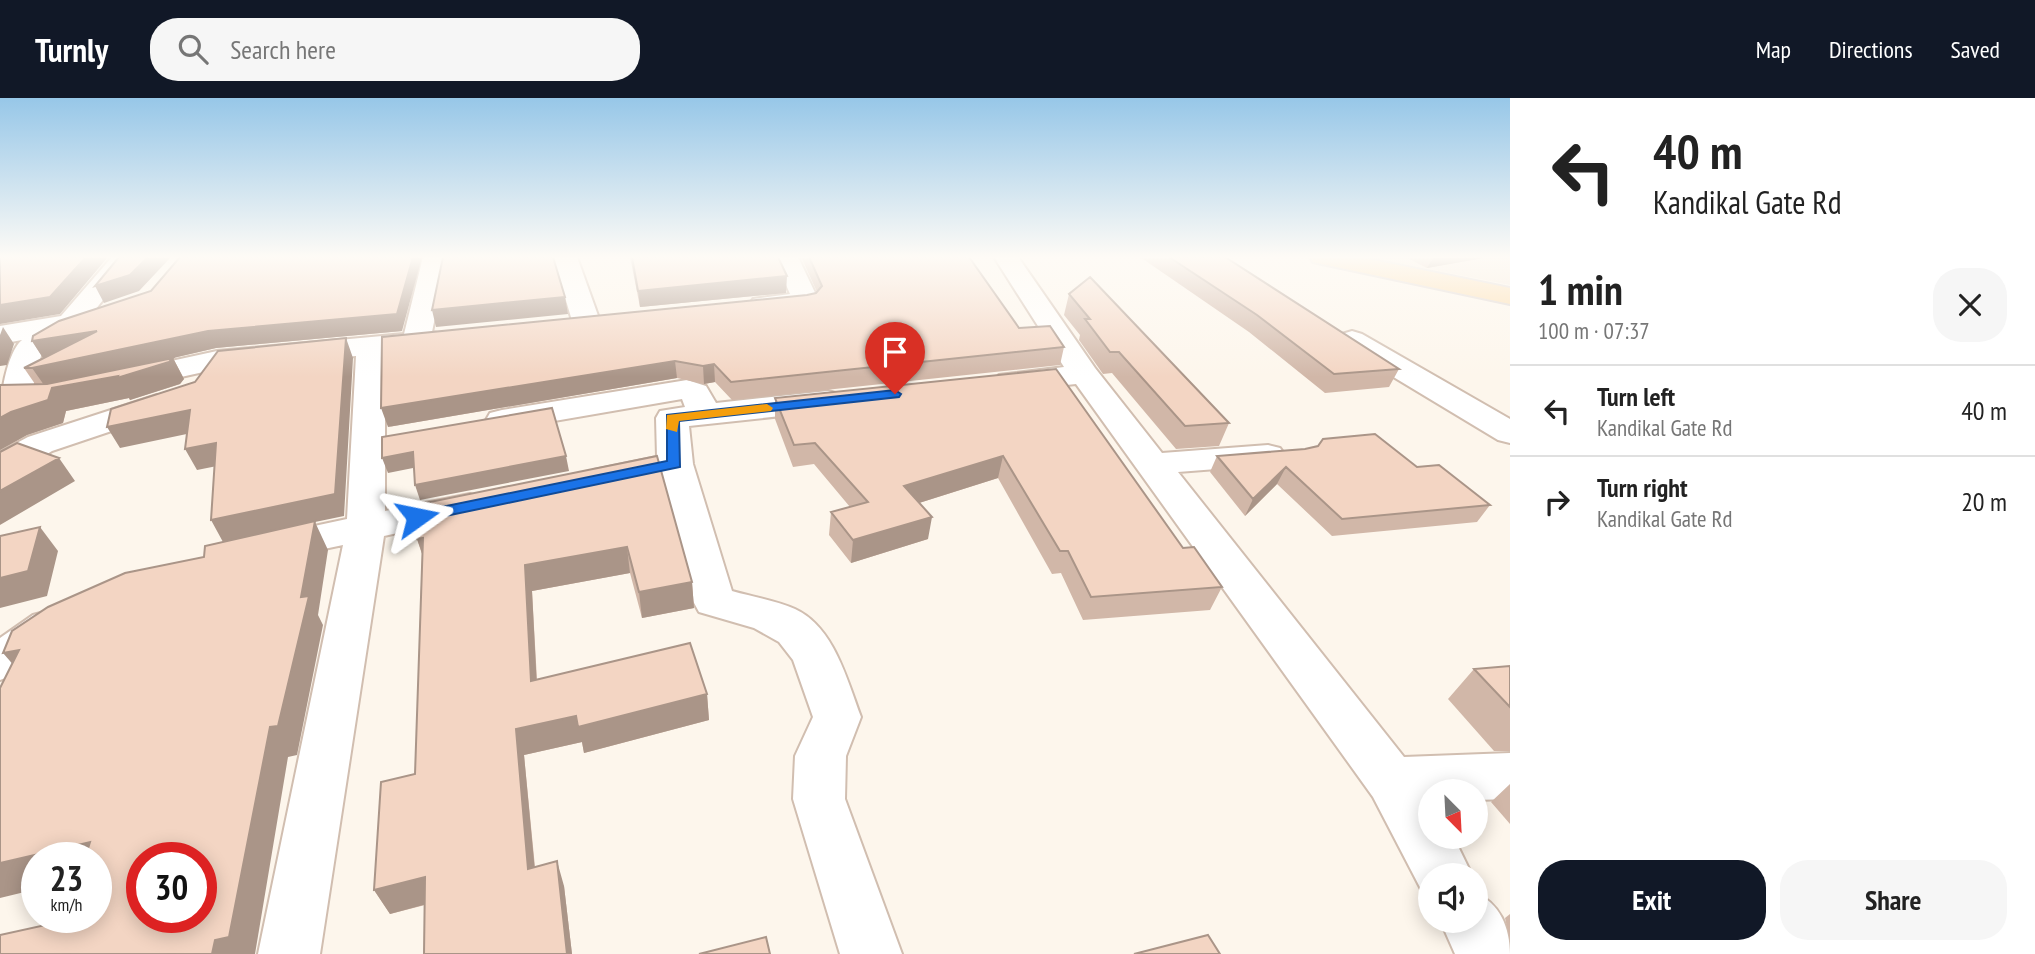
<!DOCTYPE html>
<html lang="en">
<head>
<meta charset="utf-8">
<style>
  :root { --surface:#fff; --page:#f6f6f6; --text:#222; --muted:#767676; --line:#e0e0e0; --accent:#111827 }
  body { margin:0; font-family:"PT Sans Narrow",sans-serif; background:var(--page); color:var(--text); height:100vh; display:flex; flex-direction:column; font-size:26px; white-space:nowrap }
  * { box-sizing:border-box; margin:0 }
  p { font-size:23px; color:var(--muted) }
  .icon { flex:none; width:38px; height:38px; fill:none; stroke:currentColor; stroke-width:2; stroke-linecap:round; stroke-linejoin:round }
  .map { position:relative; flex:1; overflow:hidden }
  .details { display:flex; flex-direction:column; background:var(--surface); width:525px }
  .details>* { flex:none }
  .hud { background:#fff; color:var(--text); overflow:hidden }
  .needle { width:46px; rotate:156deg }
  .buttons { position:absolute; left:1418px; top:681px; display:grid; gap:14px }
  .buttons a { display:grid; place-items:center; width:70px; height:70px; border-radius:50%; background:var(--surface); box-shadow:0 4px 18px #0003; font-size:35px }
  .speed { position:absolute; left:21px; top:744px; display:flex; gap:14px; font-size:35px; font-weight:700; text-align:center }
  .speed>* { display:grid; place-content:center; width:91px; height:91px; border-radius:50%; background:var(--surface); box-shadow:0 4px 18px #0003; line-height:1 }
  .speed small { font-size:18px; font-weight:400 }
  .speed .limit { border:10px solid #d22; background:#fff; color:#111 }
  .pin { position:absolute; display:grid; place-items:center; width:60px; height:60px; color:#fff; margin:-72px -30px; border-radius:50% 50% 50% 0; rotate:-45deg; box-shadow:0 0 7px #0007 }
  .pin .icon { rotate:45deg }
  .me { position:absolute; width:77px; margin:-38px; rotate:78deg; stroke-linejoin:round; filter:drop-shadow(0 0 5px #0008) }
  .turn { display:flex; align-items:center; gap:24px; height:147px; padding:0 28px; font-size:32px }
  .turn .icon { width:91px; height:91px; stroke-width:2.5 }
  .turn b { display:block; font-size:49px; line-height:60px }
  .round { display:grid; place-items:center; flex:none; width:74px; height:74px; border-radius:28px; background:var(--page) }
  .headline { display:flex; align-items:center; justify-content:space-between; height:119px; padding:0 28px }
  h1 { font-size:42px; font-weight:800; line-height:52px }
  .action { display:flex; gap:14px; margin-top:auto; padding:14px 28px }
  .action a { flex:1; height:80px; border-radius:28px; background:var(--accent); color:#fff; font-size:28px; font-weight:800; line-height:80px; text-align:center }
  .action a+a { background:var(--page); color:var(--text) }
  ul { padding:0; list-style:none }
  li { display:flex; align-items:center; gap:21px; height:91px; padding:0 28px; border-top:2px solid var(--line) }
  li div { flex:1 }
  li b { display:block; font-size:26px }
  li em { font-style:normal }
  header { display:flex; align-items:center; gap:42px; box-sizing:border-box; height:98px; padding:0 35px; background:var(--accent); color:#fff }
  header strong { font-size:33px }
  nav { display:flex; gap:38px; margin-inline-start:auto; font-size:24px }
  .search { width:490px; height:63px; background:var(--page); display:flex; align-items:center; gap:18px; box-sizing:border-box; padding:0 24px; border-radius:28px; color:var(--muted); font-size:26px }
  main { display:flex; flex:1; min-height:0 }
  .map>svg:first-child { display:block }
  .residential { fill:#f5e8da }
  .lines { fill:none; stroke-linecap:round; stroke-linejoin:round }
  .minor-casing { stroke:#d1beb0; stroke-width:4 }
  .major-casing { stroke:#dad1cd; stroke-width:4 }
  .minor { fill:#fff; fill-rule:evenodd }
  .major { fill:#fbd9a5; fill-rule:evenodd }
  .wall { fill:#d1b7a8 }
  .shaded-wall { fill:#aa9588 }
  .building { fill:#f3d5c3; stroke:#aa9588; stroke-width:2; fill-rule:evenodd }
  .route { fill:#1a73e8; stroke:#114b97; stroke-width:2 }
  .slow { fill:#f59e0b }
</style>
</head>
<body>
<header>
<strong>Turnly</strong>
<div class="search"><svg class="icon" aria-label="search" viewBox="0 0 24 24"><circle cx="10" cy="10" r="6"/><path d="M15 15l6 6"/></svg>Search here</div>
<nav><a>Map</a><a>Directions</a><a>Saved</a></nav>
</header>
<main>
<div class="map">
<svg width="1510" height="856" viewBox="0 0 1510 856">
  <rect width="100%" height="100%" fill="#fdf6ec"/>
  <!-- residential -->
  <path class="residential" d="M1367 159H1510V187Z"/>
  <g class="lines">
    <defs>
      <path id="minor" d="M112 159H137L80 231 42 254 33 289 65 291 70 298 65 305 54 307 3 305C0 291 10 251 22 242L0 246V228L61 218Z
        M423 159H447L432 234 444 236 448 242 444 248 385 255V413L470 396 483 400 489 408 483 416 384 438 320 856H258L343 447 272 462 258 458 252 449 258 440 347 421 356 258 217 271 127 291 116 289 112 282 116 275 217 253 404 236Z
        M553 159H577L601 226 597 232H577L573 226Z
        M774 159H798L819 203 815 209 762 215 753 213 749 207 753 201 790 196Z
        M994 159H1018L1095 270 1162 355 1268 347 1280 350 1285 357 1280 364 1268 367 1178 374 1404 659 1510 655V701L1475 702V693H1430V738H1453L1472 777H1430V799L1424 797 1373 699 1076 286 1010 293 999 291 995 284 999 277 1064 269Z
        M1352 233 1362 236 1510 321V345L1498 342 1342 248 1338 242 1342 236Z
        M687 282 706 288 716 305 828 293 839 296 844 303 839 310 828 313 689 328 693 366 732 493C753 499 775 502 795 511 834 529 847 582 861 619L846 658 845 701 902 856H840L793 701 795 658 813 619 793 562 779 544 754 530 699 514 693 503 661 380 607 391 594 388 589 380 594 372 657 359 656 320 660 313 685 309 682 301 502 332 490 329 486 322 490 315 502 312Z
        M157 297 168 300 173 307 168 314 52 353 13 377 0 380V354L28 339Z
        M48 513 63 517 70 529C57 552 25 574 0 582V540L33 517Z
        M1475 795C1500 805 1510 830 1510 856H1455L1440 822H1475Z"/>
      <path id="major" d="M1310 159H1359L1510 190V206L1322 166 1313 164Z"/>
    </defs>
    <!-- minor casing -->
    <use href="#minor" class="minor-casing"/>
    <!-- major casing -->
    <use href="#major" class="major-casing"/>
    <!-- minor -->
    <use href="#minor" class="minor"/>
    <!-- major -->
    <use href="#major" class="major"/>
  </g>
  <!-- wall -->
  <path class="wall" d="M630 159H778L786 195 640 209Z
    M801 159H969L1019 230 1064 249 1060 267 732 302 715 284 704 286 677 280 388 329 817 194Z
    M1140 159H1225L1399 271 1389 289 1325 295 1249 234Z
    M1405 159H1489L1427 170Z
    M151 193 402 233 216 250 173 260 184 281 180 286 130 302 129 300 66 313 63 325 27 337 0 352V287L35 286 24 270 43 260 32 243Z
    M1069 196 1229 325 1219 348 1176 351 1112 275 1103 276 1079 242 1080 237 1064 217Z
    M1056 271 1183 450 1222 489 1210 512 1083 522 1061 475 1052 476 998 380 919 405 928 441 851 465 829 437 831 414 850 409 814 366 793 369 775 321V300Z
    M657 358 692 484 694 510 642 520 630 475 532 493 537 582 707 596 709 622 584 655 582 644 524 657 535 769 564 788 572 856H424L425 807 390 816 374 792 415 676 422 456 417 441Z
    M1217 358 1417 369 1490 407 1477 424 1332 438 1277 386 1245 418 1210 374Z
    M1510 568V653H1494L1448 601 1474 571Z
    M1510 686V726L1491 704Z
    M1510 816V842L1505 820Z"/>
  <!-- shaded-wall -->
  <path class="shaded-wall" d="M86 159H108L60 216 0 226V207Z
    M148 159H171L139 193 104 205 95 188Z
    M413 159H422L402 233 216 250 173 260 184 281 180 286 130 302 129 300 66 313 63 325 27 337 0 352V320L52 290 169 264 44 287 32 270Z
    M1489 159 1427 170 1433 160Z
    M787 178 786 195 640 209 638 193Z
    M565 199 568 216 436 229 432 212Z
    M3 229 14 246 7 267 0 268V237Z
    M97 233 43 260 32 243Z
    M346 240 353 260 344 418 315 424 328 452 318 517 323 527 297 657 288 659 255 856H212L223 444 211 422Z
    M675 263 677 280 388 329 381 310Z
    M714 266 715 284 704 286 703 268Z
    M190 312 201 333 120 350 107 329Z
    M216 345 227 366 197 372 185 351Z
    M413 354 418 369 388 375 382 360Z
    M566 358 569 373 420 402 415 387Z
    M1003 358 998 380 900 411 904 388Z
    M59 360 75 383 0 427V393Z
    M1286 369 1277 386 1245 418 1253 401Z
    M932 419 928 441 851 465 853 442Z
    M40 429 58 453 47 498 0 510V480Z
    M423 440 426 467 417 441Z
    M627 449 630 475 532 493 538 610 531 583 525 467Z
    M692 484 694 510 642 520 639 494Z
    M19 552 29 585 3 555Z
    M707 596 709 622 584 655 582 644 524 657 537 795 528 771 516 631 576 618Z
    M90 744 96 760H37V791L0 800V765Z
    M557 763 564 788 572 856H567Z
    M425 779 438 803 390 816 374 792Z"/>
  <!-- building -->
  <path class="building" d="M0 159H86L50 199 0 207Z
    M119 159H148L130 177 95 188Z
    M180 159H413L397 216 208 233 32 270H24L97 233 32 243 33 238 59 223 151 193Z
    M443 159H553L565 199 432 212Z
    M632 159H778L787 178 638 193Z
    M809 159H969L1019 230 1050 228 1064 249 731 284 714 266 703 268 675 263 381 310 382 239 807 197 816 195 822 188Z
    M1169 159H1225L1399 271 1334 276 1257 217Z
    M1090 179 1229 325 1185 328 1119 254H1110L1085 221H1090L1069 196Z
    M346 240 335 396 211 422 216 345 185 351 190 312 107 329 111 311 195 284 218 253Z
    M173 260 169 264 117 280 118 278 52 290 48 302 11 314 0 320V287L47 286Z
    M1056 271 1183 450 1194 449 1222 489 1091 499 1068 453H1060L1003 358 904 388 932 419 853 442 831 414 868 404 815 345 794 347 775 300Z
    M552 310 566 358 415 387 413 354 382 360V339Z
    M1375 336 1417 369 1439 367 1490 407 1342 421 1286 369 1253 401 1217 358 1305 351 1318 348 1323 341Z
    M17 345 59 360 0 393V354Z
    M657 358 692 484 639 494 627 449 525 467 531 583 690 545 707 596 578 629 576 618 516 631 528 771 557 763 567 856H424L425 779 374 792 381 684 415 676 423 440 417 441 420 406Z
    M315 423 301 499 309 498 278 628 270 629 229 839 215 842 212 856H0V837L64 823 65 819H96V760H85L90 744 0 765V590L19 552 3 555 12 533 48 509 125 475 204 459 205 448ZM142 760H201V819H142Z
    M40 429 28 473 0 480V438Z
    M1510 568V609L1474 571Z
    M1208 837 1220 856H1134Z
    M766 839 770 856H699Z"/>
  <!-- sky -->
  <linearGradient id="sky" x2="0" y2="1"><stop stop-color="#97c7e8"/><stop offset="0.57" stop-color="#fefbf6"/><stop offset="1" stop-color="#fefbf6" stop-opacity="0"/></linearGradient>
  <rect width="1510" height="279" fill="url(#sky)"/>
  <!-- route -->
  <path class="route" d="M895 292 901 296 899 299 679 323 680 369 417 424 409 419 417 414 667 363V317Z"/>
  <!-- slow -->
  <path class="slow" d="M767 306 773 310 771 313 679 323 677 334 666 331 667 317Z"/>
</svg>
<div class="buttons">
<a><svg class="needle" viewBox="-14 -14 28 28"><path d="M0-13l5 13h-10z" fill="#e53935"/><path d="M0 13l5-13h-10z" fill="#767676"/></svg></a>
<a><svg class="icon" aria-label="sound" viewBox="0 0 24 24"><path d="M4 9h4l5-4v14l-5-4H4zM17 9q2 3 0 6"/></svg></a>
</div>
<div class="speed"><div>23<small>km/h</small></div><div class="limit">30</div></div>
<div class="pin" style="left:895px;top:296px;background:#d93025"><svg class="icon" aria-label="arrive" viewBox="0 0 24 24"><path d="M6 21V4h12l-3 4 3 4H6"/></svg></div>
<svg class="me" style="left:417px;top:419px" viewBox="-20 -20 40 40"><path d="M0-17L14 15 0 8-14 15z" fill="#1a73e8" stroke="#fff" stroke-width="4"/></svg>
</div>
<section class="details">
<div class="hud">
<div class="turn"><svg class="icon" aria-label="left" viewBox="0 0 24 24"><path d="M17 20v-9H6M10 6l-5 5 5 5"/></svg><div><b>40 m</b>Kandikal Gate Rd</div></div>
</div>
<div class="headline"><div><h1>1 min</h1><p>100 m · 07:37</p></div><a class="round"><svg class="icon" aria-label="close" viewBox="0 0 24 24"><path d="M6 6l12 12M18 6L6 18"/></svg></a></div>
<ul>
<li><svg class="icon" aria-label="left" viewBox="0 0 24 24"><path d="M17 20v-9H6M10 6l-5 5 5 5"/></svg><div><b>Turn left</b><p>Kandikal Gate Rd</p></div><em>40 m</em></li>
<li><svg class="icon" aria-label="right" viewBox="0 0 24 24"><path d="M7 20v-9h11M14 6l5 5-5 5"/></svg><div><b>Turn right</b><p>Kandikal Gate Rd</p></div><em>20 m</em></li>
</ul>
<div class="action"><a>Exit</a><a>Share</a></div>
</section>
</main>
</body>
</html>
